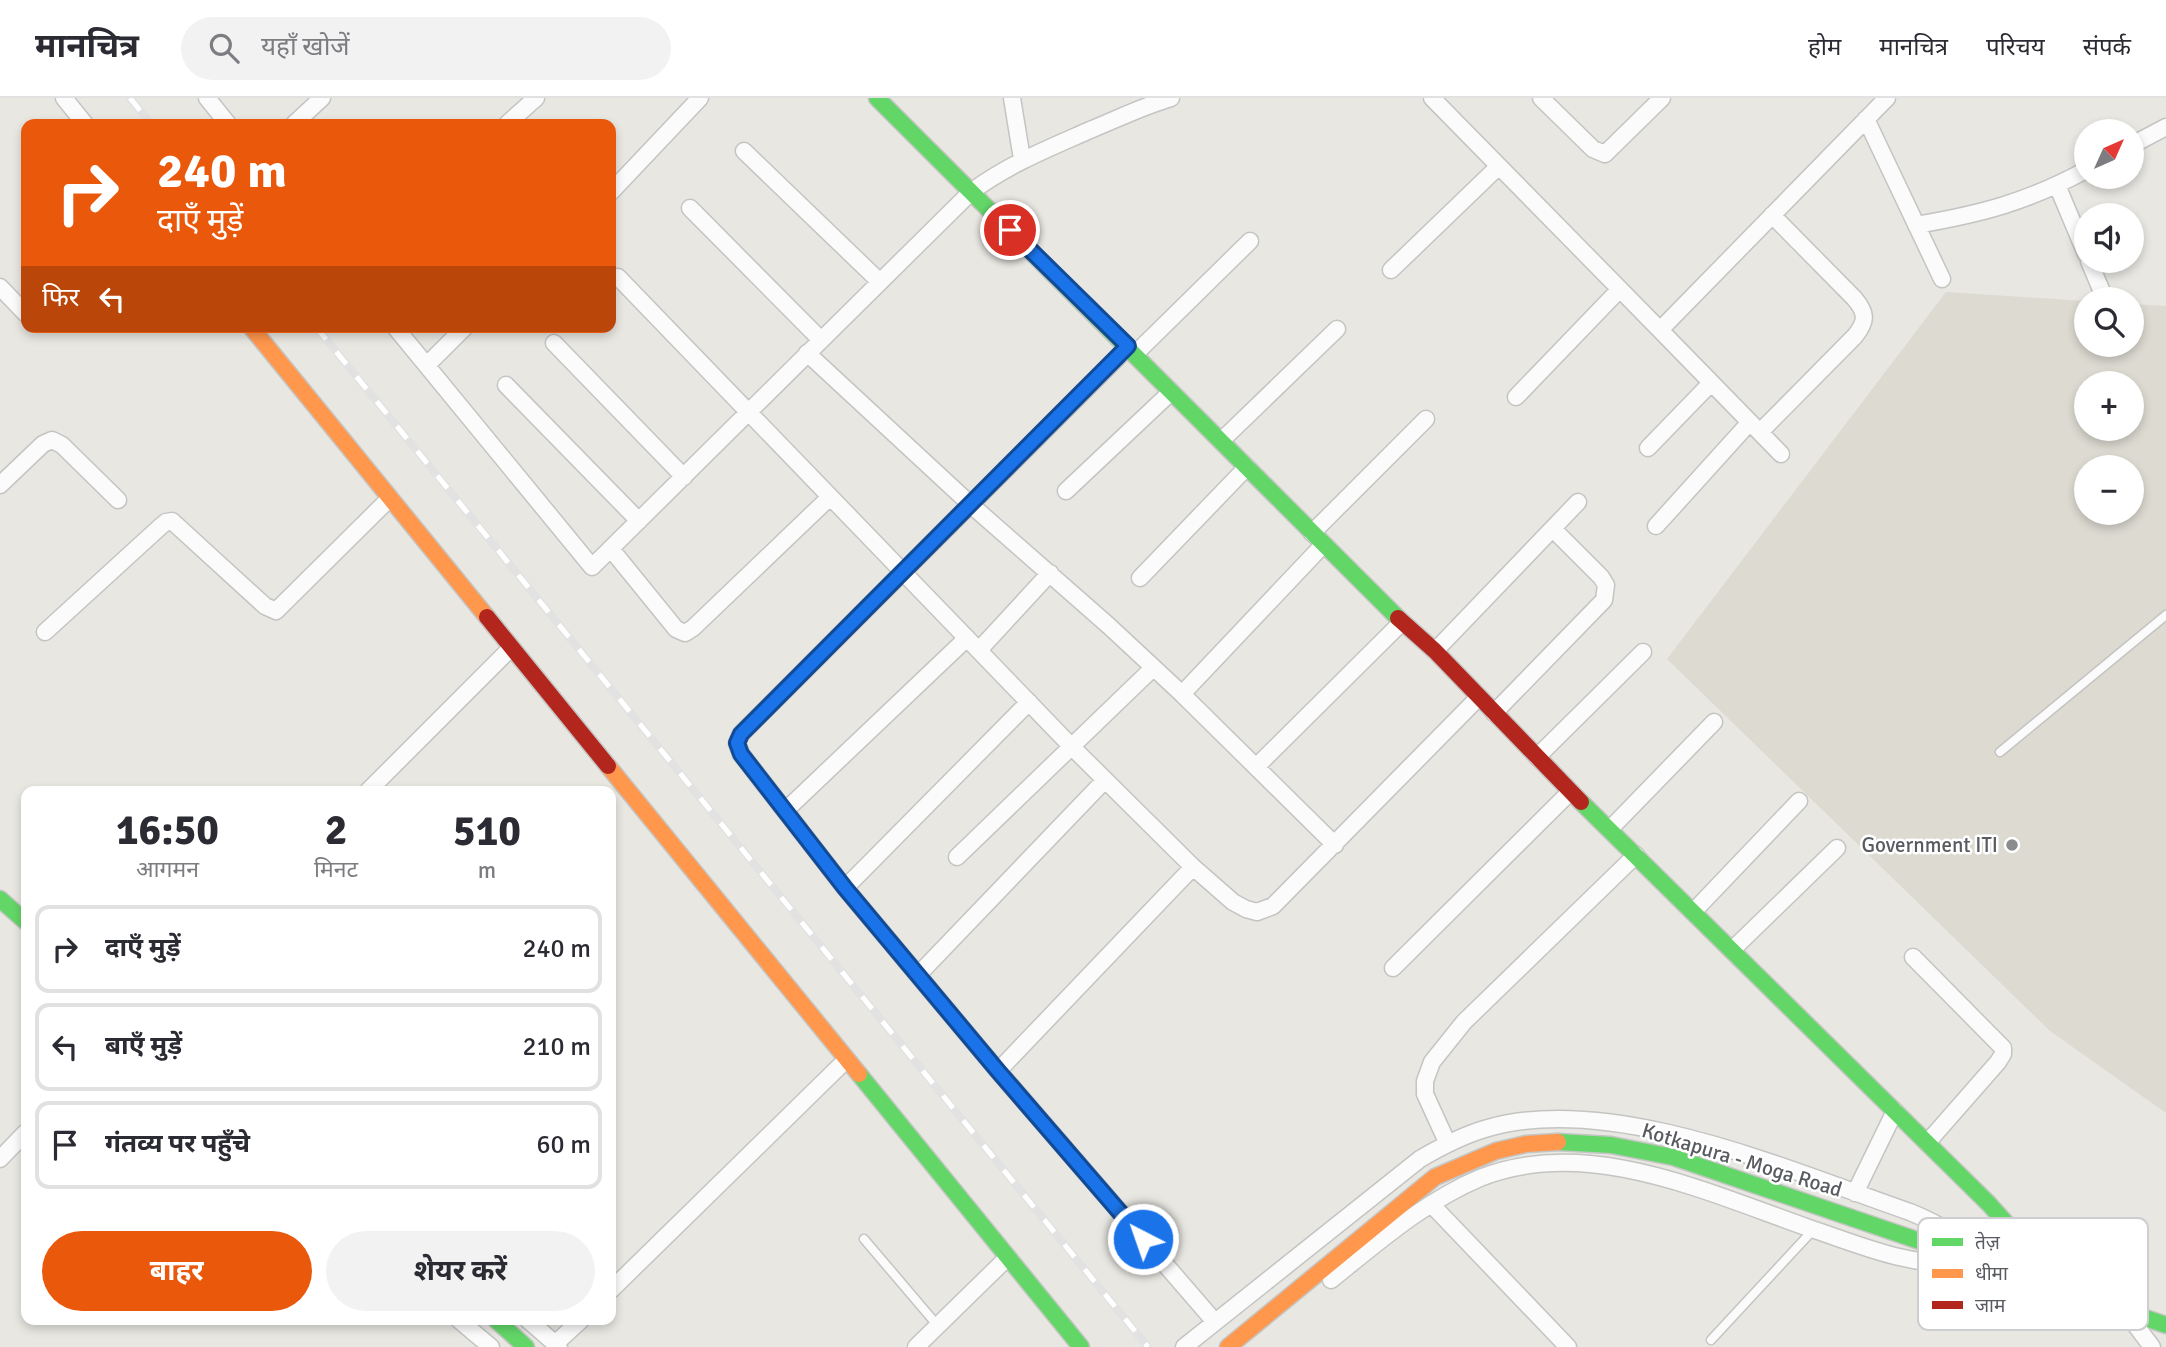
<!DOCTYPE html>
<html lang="hi">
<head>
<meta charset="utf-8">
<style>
  :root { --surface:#fff; --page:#f2f2f3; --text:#2b2b33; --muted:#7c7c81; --line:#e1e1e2; --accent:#ea580c }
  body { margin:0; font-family:Signika,"Noto Sans Devanagari",sans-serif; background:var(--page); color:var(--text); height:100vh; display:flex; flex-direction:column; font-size:26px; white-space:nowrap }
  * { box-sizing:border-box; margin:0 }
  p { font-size:23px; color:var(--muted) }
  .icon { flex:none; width:38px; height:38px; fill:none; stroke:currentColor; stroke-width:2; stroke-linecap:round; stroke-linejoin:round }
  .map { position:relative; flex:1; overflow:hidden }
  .panel { position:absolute; left:21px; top:688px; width:595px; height:539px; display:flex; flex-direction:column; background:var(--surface); border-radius:14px; box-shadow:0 4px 10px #0003 }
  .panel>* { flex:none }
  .guide { position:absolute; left:21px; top:21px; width:595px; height:214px; border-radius:14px; box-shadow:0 4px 10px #0003; background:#ea580c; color:#fff; overflow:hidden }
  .needle { width:46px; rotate:45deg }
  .fabs { position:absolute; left:2074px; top:21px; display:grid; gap:14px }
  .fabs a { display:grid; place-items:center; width:70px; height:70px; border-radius:50%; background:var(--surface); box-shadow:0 4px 10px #0003; font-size:35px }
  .pin { position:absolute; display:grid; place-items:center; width:60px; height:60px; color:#fff; margin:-30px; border:4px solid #fff; border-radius:50%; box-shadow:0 2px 7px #0007 }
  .me { position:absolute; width:77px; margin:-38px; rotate:319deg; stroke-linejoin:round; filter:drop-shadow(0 0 5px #0008) }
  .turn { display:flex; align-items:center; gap:24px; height:147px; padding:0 21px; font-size:32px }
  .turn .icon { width:91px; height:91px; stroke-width:2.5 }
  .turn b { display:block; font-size:49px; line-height:60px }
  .then { display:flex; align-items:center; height:66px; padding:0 21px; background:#0003; gap:14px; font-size:26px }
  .eta { display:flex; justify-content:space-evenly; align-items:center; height:119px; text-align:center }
  .eta b { font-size:42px; font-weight:700; line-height:49px }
  .button { display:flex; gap:14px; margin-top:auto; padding:14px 21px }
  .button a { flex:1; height:80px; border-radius:42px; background:var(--accent); color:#fff; font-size:28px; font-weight:700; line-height:80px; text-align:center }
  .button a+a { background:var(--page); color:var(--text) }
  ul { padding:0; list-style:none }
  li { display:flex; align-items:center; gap:21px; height:88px; margin:0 14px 10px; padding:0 7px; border:4px solid var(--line); border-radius:14px }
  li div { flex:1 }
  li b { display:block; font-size:26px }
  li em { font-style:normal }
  header { display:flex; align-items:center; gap:42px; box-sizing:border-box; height:98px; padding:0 35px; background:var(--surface); border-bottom:2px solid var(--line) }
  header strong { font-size:33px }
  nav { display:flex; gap:38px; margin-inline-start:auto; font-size:24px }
  .search { width:490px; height:63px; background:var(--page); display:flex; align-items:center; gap:18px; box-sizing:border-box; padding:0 24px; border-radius:38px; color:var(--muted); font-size:26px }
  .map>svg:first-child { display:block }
  .education { fill:#dcdad1; fill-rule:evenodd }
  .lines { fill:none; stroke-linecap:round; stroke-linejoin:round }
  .lane-casing { stroke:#c4c4c3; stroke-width:11 }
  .street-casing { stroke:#c4c4c3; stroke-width:19 }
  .fast-casing { stroke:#c5c5c4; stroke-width:19 }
  .slow-casing { stroke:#c5c5c4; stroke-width:19 }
  .jam-casing { stroke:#c5c5c4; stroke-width:19 }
  .lane { stroke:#fcfbfb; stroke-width:8 }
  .street { stroke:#fcfbfb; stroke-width:16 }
  .fast { stroke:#63d668; stroke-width:16 }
  .slow { stroke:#ff974d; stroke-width:16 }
  .jam { stroke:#b3261e; stroke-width:16 }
  .rail-casing { stroke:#e1e2e1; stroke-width:8 }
  .rail { stroke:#fff; stroke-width:5; stroke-dasharray:16; stroke-linecap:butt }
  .route-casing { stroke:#114b97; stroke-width:18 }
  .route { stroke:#1a73e8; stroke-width:12 }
  .poi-dot { fill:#8a8c8e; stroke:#fff; stroke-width:2.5 }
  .labels { text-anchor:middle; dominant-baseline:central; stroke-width:5; stroke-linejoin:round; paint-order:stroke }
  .poi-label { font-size:21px; fill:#585b60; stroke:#fff; text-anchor:end }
  .street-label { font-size:21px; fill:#585b60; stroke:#fff }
  .key { fill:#fff; stroke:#cdcecf; stroke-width:2 }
  .key-label { font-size:19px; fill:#585b60 }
</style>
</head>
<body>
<header>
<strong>मानचित्र</strong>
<div class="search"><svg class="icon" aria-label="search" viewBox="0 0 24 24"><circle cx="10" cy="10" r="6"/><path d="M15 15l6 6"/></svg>यहाँ खोजें</div>
<nav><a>होम</a><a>मानचित्र</a><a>परिचय</a><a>संपर्क</a></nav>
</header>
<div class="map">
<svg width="2166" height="1249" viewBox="0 0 2166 1249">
  <rect width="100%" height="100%" fill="#e8e7e2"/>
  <!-- education -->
  <path class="education" d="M1946 194 2086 203V247H2132V206L2166 208V1015L2050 933 1667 561ZM2086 285H2132V331H2086ZM2086 369H2132V415H2086Z"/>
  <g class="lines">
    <defs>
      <path id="lane" d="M2000 654 2166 517
        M864 1141 938 1228
        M1711 1242 1814 1131"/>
      <path id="street" d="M64 0 85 26
        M207 0 228 26
        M1012 0 1022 61
        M1432 0 1660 232
        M1541 0 1593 51 1605 56 1662 0
        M1866 21 1942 181
        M294 26 322 0
        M507 26 536 0
        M2132 47 2166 29
        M744 53 879 183
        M2057 87 2086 156
        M611 94 700 0
        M690 110 821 242
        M1916 127C1981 116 2027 104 2086 72
        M2089 163 2105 201
        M1391 172 1499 68
        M618 179 1071 648 1193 769 1233 804 1246 811 1257 814 1273 808 1479 599
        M0 189 26 216
        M395 229 592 469 971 94C1009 66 1047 51 1090 32 1117 21 1143 8 1171 0
        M554 245 684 379
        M1128 249 741 636 737 645 741 656 845 790 998 973 1215 1224
        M807 255 970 406 1109 528 1182 596 1335 747
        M1135 256 1250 143
        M427 267 465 229
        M506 287 639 423
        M1516 299 1620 191
        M1760 334 1855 238C1867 223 1867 215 1854 200L1772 117
        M1221 343 1337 231
        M1648 350 1711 285
        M1781 356 1660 232 1887 0
        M0 387 43 346 52 342 62 347 118 402
        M1066 393 1171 294
        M1656 428 1750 324
        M1312 435 1426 321
        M611 451 676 531 685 535 693 530 830 399
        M1140 480 1247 369
        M45 534 160 429 166 424 172 423 265 508 276 513 390 400
        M979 552 1050 475
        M1435 553 1578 404
        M1182 596 1323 447
        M1494 615 1604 502 1606 487 1601 479 1553 431
        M1537 659 1643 554
        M1256 669 1402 524
        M368 693 511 550
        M786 712 967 540
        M1610 731 1714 624
        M957 759 1153 570
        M845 790 1029 604
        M1694 813 1799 703
        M1732 852 1837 750
        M1913 859 2003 950V956L1998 964 1927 1045
        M1393 870 1570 694
        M918 877 1105 682
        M998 973 1193 769
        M1447 1044 1425 996V983L1432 964 1464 924 1636 757
        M0 1061 26 1034
        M1855 1095 1895 1013
        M1432 1107 1568 1249
        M1331 1182C1377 1145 1425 1103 1480 1080 1587 1037 1708 1095 1809 1130 1860 1147 1909 1169 1963 1165
        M611 1192 846 962
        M2128 1217 2152 1249
        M459 1222 491 1249
        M528 1222 559 1249
        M555 1246 581 1222
        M916 1249 1007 1160
        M1184 1249 1420 1061C1442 1048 1463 1037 1488 1030 1612 994 1791 1073 1910 1114 1939 1126 1954 1135 1977 1157"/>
      <path id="fast" d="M877 0 1398 520
        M1581 704 1989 1106 2066 1192
        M0 801 26 824
        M859 976 1081 1249
        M1558 1044 1611 1047 1673 1059 2166 1227
        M496 1222 526 1249"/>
      <path id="slow" d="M251 229 487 519
        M608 668 859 976
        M1228 1249 1435 1079 1496 1053 1526 1046 1558 1044"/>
      <path id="jam" d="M487 519 608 668
        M1398 520 1435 553 1581 704"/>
    </defs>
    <!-- lane casing -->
    <use href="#lane" class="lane-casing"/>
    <!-- street casing -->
    <use href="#street" class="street-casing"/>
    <!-- fast casing -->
    <use href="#fast" class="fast-casing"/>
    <!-- slow casing -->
    <use href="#slow" class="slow-casing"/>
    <!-- jam casing -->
    <use href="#jam" class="jam-casing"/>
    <!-- lane -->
    <use href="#lane" class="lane"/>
    <!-- street -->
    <use href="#street" class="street"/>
    <!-- fast -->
    <use href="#fast" class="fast"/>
    <!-- slow -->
    <use href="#slow" class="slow"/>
    <!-- jam -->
    <use href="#jam" class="jam"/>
    <defs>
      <path id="rail" d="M130 0 151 26
        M316 229 1148 1249"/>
    </defs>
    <!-- rail casing -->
    <use href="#rail" class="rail-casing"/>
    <!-- rail -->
    <use href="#rail" class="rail"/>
  </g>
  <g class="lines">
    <defs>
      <path id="route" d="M1010 132 1128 248 741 636 737 645 741 656 845 790 998 973 1143 1141"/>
    </defs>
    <!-- route casing -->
    <use href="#route" class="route-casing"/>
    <!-- route -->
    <use href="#route" class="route"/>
  </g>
  <!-- markers -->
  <circle class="poi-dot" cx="2012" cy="747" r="7"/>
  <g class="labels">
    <!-- poi labels -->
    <g class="poi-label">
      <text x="1998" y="747">Government ITI</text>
    </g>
    <!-- street labels -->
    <g class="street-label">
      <text transform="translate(1742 1062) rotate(17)">Kotkapura - Moga Road</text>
    </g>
  </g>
  <!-- legend -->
  <rect x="1918" y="1120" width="230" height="112" rx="10" class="key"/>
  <rect x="1932" y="1140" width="31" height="8" fill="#63d668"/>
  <rect x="1932" y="1171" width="31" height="9" fill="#ff974d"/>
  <rect x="1932" y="1203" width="31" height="8" fill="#b3261e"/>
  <g class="key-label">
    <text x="1975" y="1151">तेज़</text>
    <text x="1975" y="1182">धीमा</text>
    <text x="1975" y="1214">जाम</text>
  </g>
</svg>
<div class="fabs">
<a><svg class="needle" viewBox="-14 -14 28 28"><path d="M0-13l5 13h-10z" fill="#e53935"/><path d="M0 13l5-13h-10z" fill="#7c7c81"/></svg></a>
<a><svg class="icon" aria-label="sound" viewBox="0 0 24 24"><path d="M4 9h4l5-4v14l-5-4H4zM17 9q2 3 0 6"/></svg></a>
<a><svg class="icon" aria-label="search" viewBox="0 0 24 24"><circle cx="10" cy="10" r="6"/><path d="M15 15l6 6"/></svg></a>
<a>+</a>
<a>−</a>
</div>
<div class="pin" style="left:1010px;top:132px;background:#d93025"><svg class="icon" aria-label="arrive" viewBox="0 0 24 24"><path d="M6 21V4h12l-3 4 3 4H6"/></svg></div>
<svg class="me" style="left:1143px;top:1141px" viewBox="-20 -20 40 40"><circle r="17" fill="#1a73e8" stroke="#fff" stroke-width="3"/><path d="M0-11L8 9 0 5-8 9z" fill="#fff"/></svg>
<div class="guide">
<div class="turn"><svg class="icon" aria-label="right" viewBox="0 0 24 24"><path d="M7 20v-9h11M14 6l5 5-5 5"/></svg><div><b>240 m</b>दाएँ मुड़ें</div></div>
<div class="then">फिर<svg class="icon" aria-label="left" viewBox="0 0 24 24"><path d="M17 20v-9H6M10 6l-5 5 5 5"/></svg></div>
</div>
<section class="panel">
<div class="eta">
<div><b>16:50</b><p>आगमन</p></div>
<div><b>2</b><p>मिनट</p></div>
<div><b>510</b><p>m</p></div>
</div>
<ul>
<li><svg class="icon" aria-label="right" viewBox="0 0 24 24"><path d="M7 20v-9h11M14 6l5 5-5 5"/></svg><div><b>दाएँ मुड़ें</b></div><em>240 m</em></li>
<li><svg class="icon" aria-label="left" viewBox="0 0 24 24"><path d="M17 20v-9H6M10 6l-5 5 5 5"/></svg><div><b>बाएँ मुड़ें</b></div><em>210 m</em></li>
<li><svg class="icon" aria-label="arrive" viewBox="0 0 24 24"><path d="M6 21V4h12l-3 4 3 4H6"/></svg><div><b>गंतव्य पर पहुँचे</b></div><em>60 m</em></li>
</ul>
<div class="button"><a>बाहर</a><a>शेयर करें</a></div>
</section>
</div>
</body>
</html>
